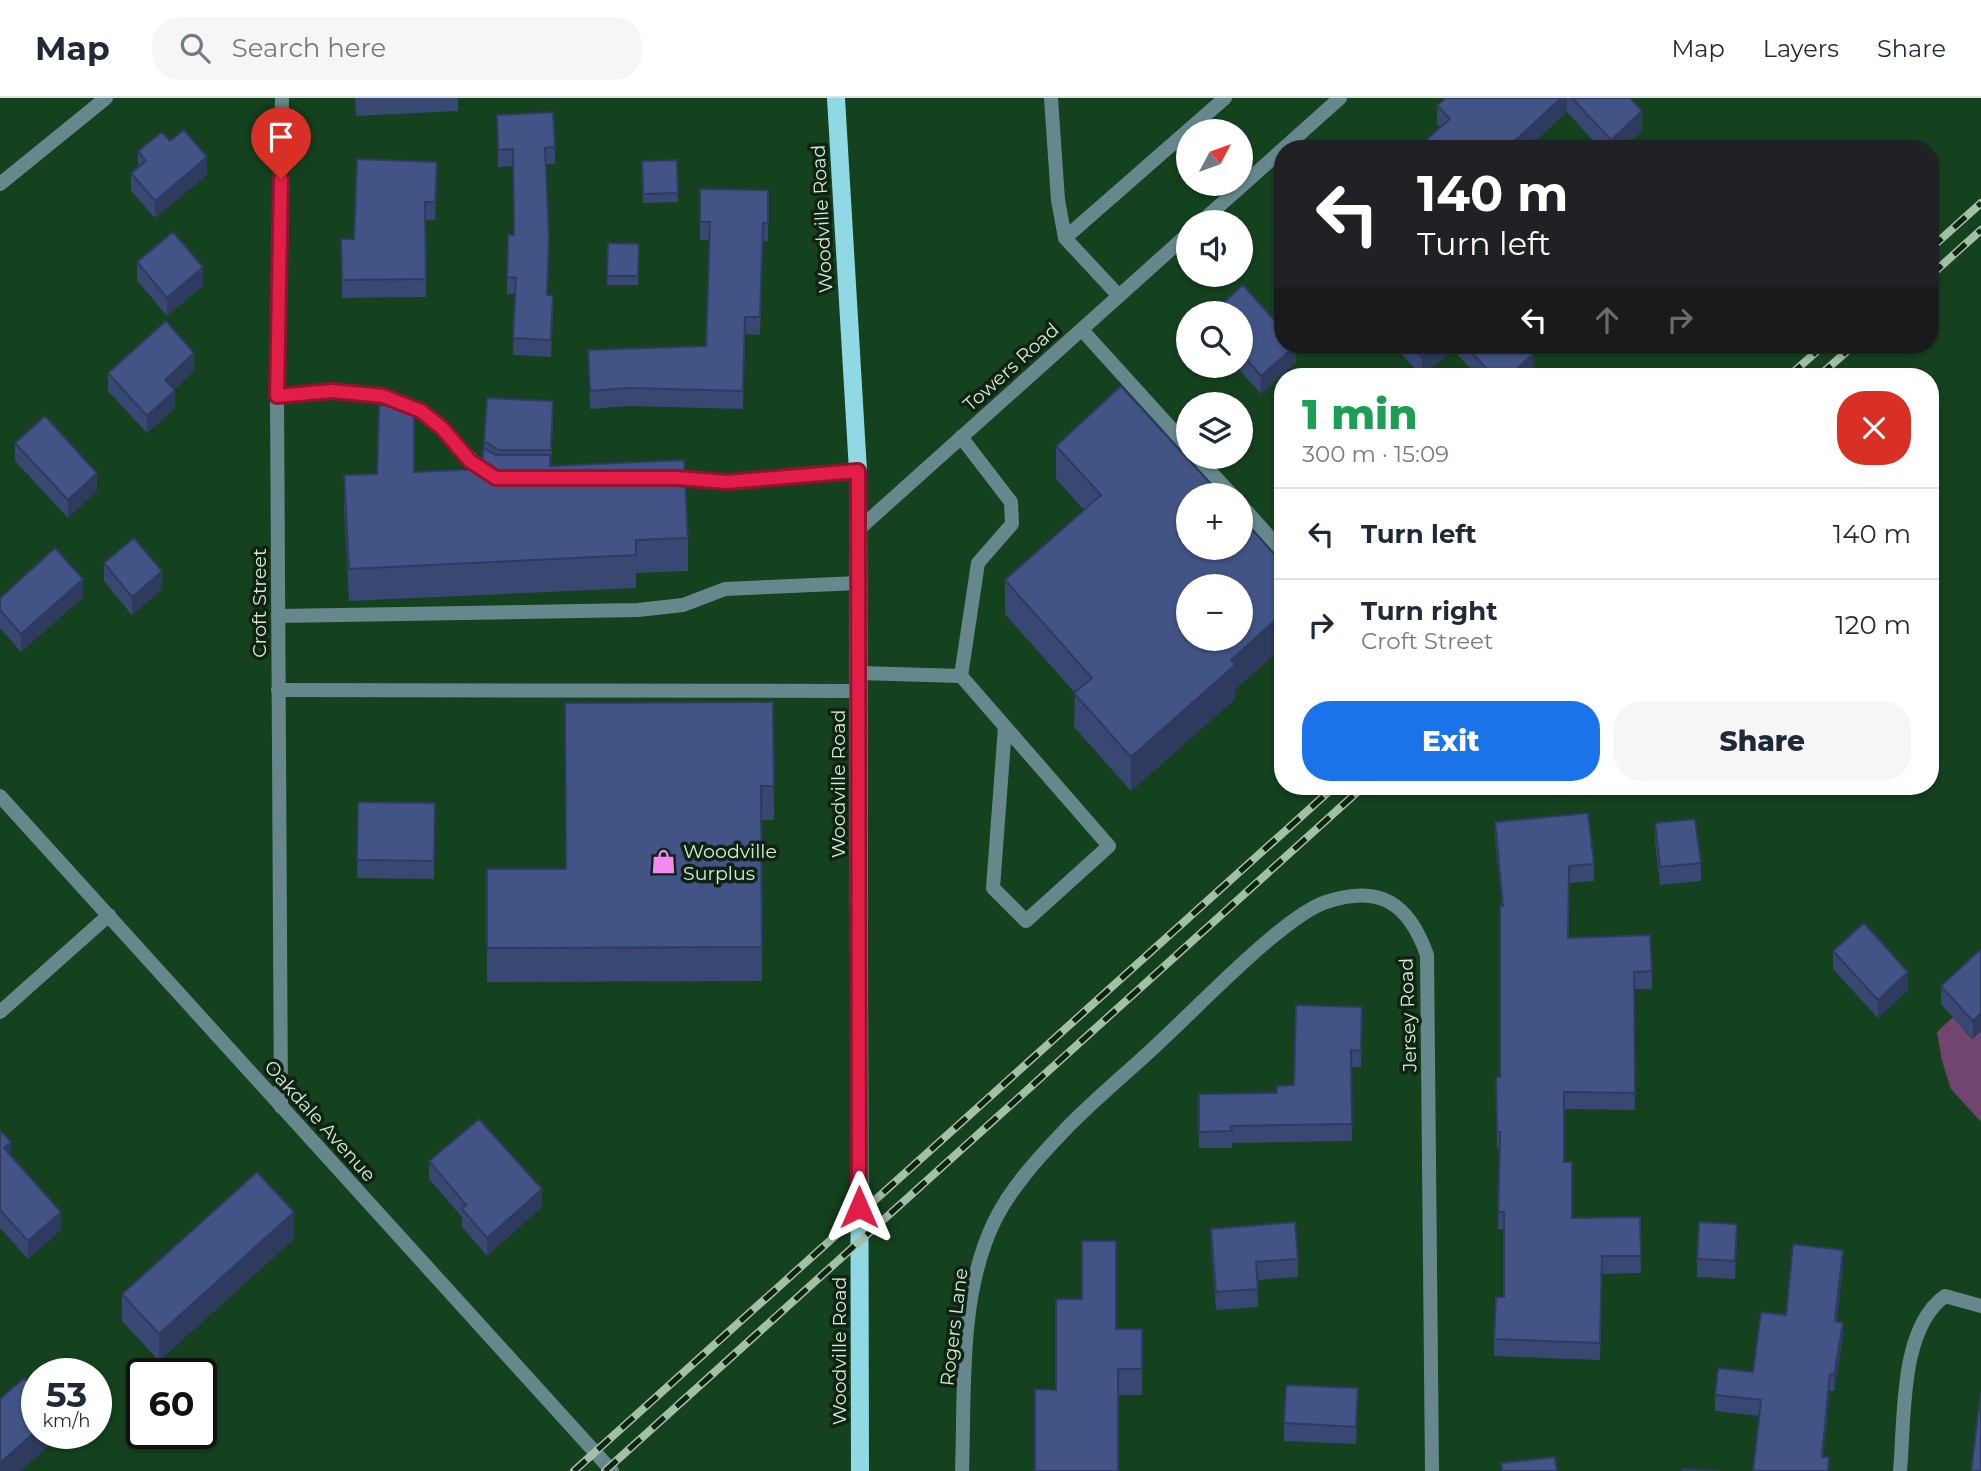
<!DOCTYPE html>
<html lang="en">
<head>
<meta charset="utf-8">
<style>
  :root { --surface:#fff; --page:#f6f6f7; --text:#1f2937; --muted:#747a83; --line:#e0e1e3; --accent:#1a73e8 }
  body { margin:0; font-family:Montserrat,sans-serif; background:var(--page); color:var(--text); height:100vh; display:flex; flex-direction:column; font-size:26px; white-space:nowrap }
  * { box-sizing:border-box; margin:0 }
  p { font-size:23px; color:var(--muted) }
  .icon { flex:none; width:38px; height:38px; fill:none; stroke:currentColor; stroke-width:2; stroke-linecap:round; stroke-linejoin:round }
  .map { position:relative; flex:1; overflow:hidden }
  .sheet { position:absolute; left:1274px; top:270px; width:665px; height:427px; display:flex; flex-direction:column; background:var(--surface); border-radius:28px; box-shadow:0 2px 5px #0004 }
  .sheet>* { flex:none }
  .guide { position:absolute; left:1274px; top:42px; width:665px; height:214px; border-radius:28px; box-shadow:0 2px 5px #0004; background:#202124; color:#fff; overflow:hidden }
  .needle { width:46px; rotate:49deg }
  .tools { position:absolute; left:1176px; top:21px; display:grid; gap:14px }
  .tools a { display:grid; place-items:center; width:77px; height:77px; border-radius:50%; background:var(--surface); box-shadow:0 2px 5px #0004; font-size:35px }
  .speed { position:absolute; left:21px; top:1260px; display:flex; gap:14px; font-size:35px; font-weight:700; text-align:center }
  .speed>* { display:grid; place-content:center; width:91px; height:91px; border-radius:50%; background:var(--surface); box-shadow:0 2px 5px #0004; line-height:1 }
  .speed small { font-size:18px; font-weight:400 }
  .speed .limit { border:4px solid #111; border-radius:10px; background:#fff; color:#111 }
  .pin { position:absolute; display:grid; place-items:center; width:60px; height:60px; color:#fff; margin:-72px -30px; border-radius:50% 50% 50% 0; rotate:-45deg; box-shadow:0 0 7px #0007 }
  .pin .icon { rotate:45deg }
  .me { position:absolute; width:77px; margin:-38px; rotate:0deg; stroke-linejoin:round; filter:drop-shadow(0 0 5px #0008) }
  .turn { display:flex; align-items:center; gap:24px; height:147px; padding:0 28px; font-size:32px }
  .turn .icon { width:91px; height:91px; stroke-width:2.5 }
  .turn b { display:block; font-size:49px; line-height:60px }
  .lanes { display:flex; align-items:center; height:66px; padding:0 28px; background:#0003; justify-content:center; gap:35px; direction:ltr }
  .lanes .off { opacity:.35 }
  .round { display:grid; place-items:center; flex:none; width:74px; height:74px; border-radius:28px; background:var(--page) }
  .headline { display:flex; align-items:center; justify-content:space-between; height:119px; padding:0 28px }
  h1 { font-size:42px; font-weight:800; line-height:52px; color:#1e9e55 }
  .cta { display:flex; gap:14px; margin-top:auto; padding:14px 28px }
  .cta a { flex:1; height:80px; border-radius:28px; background:var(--accent); color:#fff; font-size:28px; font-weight:800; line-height:80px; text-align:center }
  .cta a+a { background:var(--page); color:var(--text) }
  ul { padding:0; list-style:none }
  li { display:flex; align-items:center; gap:21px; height:91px; padding:0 28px; border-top:2px solid var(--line) }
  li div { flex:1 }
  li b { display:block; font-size:26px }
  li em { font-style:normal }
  header { display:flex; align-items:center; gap:42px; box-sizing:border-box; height:98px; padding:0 35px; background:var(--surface); border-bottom:2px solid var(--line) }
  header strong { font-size:33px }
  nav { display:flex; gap:38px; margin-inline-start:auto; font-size:24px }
  .search { width:490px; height:63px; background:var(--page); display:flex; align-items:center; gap:18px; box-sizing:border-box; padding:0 24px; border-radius:28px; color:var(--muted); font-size:26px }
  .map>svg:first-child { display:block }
  .water { fill:#724570 }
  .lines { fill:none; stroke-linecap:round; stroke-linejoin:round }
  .service { stroke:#66888d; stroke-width:14 }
  .minor { stroke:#66888d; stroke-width:14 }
  .tertiary { stroke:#66888d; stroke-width:14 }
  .primary { stroke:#90d8e4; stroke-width:18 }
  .rail-casing { stroke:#a2bfa7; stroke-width:8 }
  .rail { stroke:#102313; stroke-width:5; stroke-dasharray:16; stroke-linecap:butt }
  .wall { fill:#394773 }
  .shaded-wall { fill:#2e3a5e }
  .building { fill:#425386; stroke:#2e3a5e; stroke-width:2; fill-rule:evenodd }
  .route-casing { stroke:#92132f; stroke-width:18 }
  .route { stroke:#e11d48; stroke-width:12 }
  .labels { text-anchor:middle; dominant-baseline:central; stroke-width:7; stroke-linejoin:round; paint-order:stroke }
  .street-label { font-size:19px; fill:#d3ebd6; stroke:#102313 }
  .poi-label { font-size:19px; fill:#d3ebd6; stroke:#102313; text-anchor:start }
</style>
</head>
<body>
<header>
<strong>Map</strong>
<div class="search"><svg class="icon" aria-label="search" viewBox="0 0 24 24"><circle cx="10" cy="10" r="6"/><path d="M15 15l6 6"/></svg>Search here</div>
<nav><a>Map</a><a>Layers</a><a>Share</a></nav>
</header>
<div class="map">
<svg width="1981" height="1373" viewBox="0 0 1981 1373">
  <rect width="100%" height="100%" fill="#14411e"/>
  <!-- water -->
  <path class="water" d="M1953 919 1972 941 1981 933V1024L1951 991 1942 963 1937 934Z"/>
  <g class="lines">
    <!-- service -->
    <path class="service" d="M1051 0 1058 102 1065 140 1225 0
      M1065 140 1119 198
      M1082 232 1188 349
      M277 298C333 293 397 287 441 330 461 349 471 365 497 380
      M1197 359 1232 397
      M668 380 728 385 858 373
      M1241 407 1283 454
      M278 518 638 512 683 507 725 491 859 485
      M859 575 961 578 978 465 1012 426 1011 404 961 339
      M961 578 1109 748 1026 823 993 790 1005 629
      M278 592 859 593"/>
    <!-- minor -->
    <path class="minor" d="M1283 51 1340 0
      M0 86 106 0
      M1201 124 1283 51
      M859 431 1188 136
      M0 914 109 817
      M281 1009 277 298 282 0
      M962 1373C965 1292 958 1197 995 1122 1011 1090 1038 1060 1063 1034 1094 1001 1131 972 1164 940 1200 907 1284 818 1326 804 1381 786 1409 806 1427 857L1432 1373
      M1900 1373C1905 1321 1899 1231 1945 1198L1981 1208"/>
    <!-- tertiary -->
    <path class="tertiary" d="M0 698 612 1373"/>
    <!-- primary -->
    <path class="primary" d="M836 0 858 373 860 1373"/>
    <defs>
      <path id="rail" d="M1930 151 1981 105
        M1930 178 1981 132
        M1789 278 1824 247
        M1819 278 1854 247
        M574 1373 1335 688
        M605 1373 1364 688"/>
    </defs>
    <!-- rail casing -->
    <use href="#rail" class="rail-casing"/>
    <!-- rail -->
    <use href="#rail" class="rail"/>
  </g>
  <!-- wall -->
  <path class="wall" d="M355 0H458V13L356 18Z
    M1446 0H1630L1642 33 1622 51H1601L1567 14 1440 29 1437 27V7Z
    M497 17 555 49V66H546L548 197 553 214 551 259 513 257 515 196H507V179L514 137 513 68 498 69Z
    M170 43 207 77 155 120 131 93V75L138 69V53Z
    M677 62 678 104 643 105 642 63Z
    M437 82 435 122H425L426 199 342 200 341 141H354Z
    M700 91 768 92V143H763L760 237 745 236 743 311 628 308 590 311 588 252 706 248 709 142H700Z
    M608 145 639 146 638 187H607Z
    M137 164 203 187 167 218 137 182Z
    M1241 215 1296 264 1261 296 1236 268H1241Z
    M1393 247H1524L1533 274 1529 278H1477L1451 249V253L1422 278Z
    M194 273 174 292 175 310 147 335 108 293V275Z
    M1121 288 1235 592V601L1131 693 1074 629 1075 595 1005 516V482L1084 412 1056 381V348Z
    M487 300 553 321 551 368 688 440V473L636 475V490L349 503 344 410V377L482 371 484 351Z
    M15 345 97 393 68 420 15 363Z
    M104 465 162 491 132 517 104 483Z
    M83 499 21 554 0 530V500Z
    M773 604 774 722H761L762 883 487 884V771H566Z
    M358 704 435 705 434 781 357 780Z
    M1495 724 1594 766V783L1569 785V840L1652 873V891H1634L1635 1012 1564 1011V1064L1572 1120 1640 1119 1641 1175 1602 1176 1600 1262 1494 1258V1241L1504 1199V1131H1498L1500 1051H1497L1496 979H1500L1502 808 1495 741Z
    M1655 725 1701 765V783L1660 787 1655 743Z
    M1981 851 1973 941 1941 906V888Z
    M1833 853 1908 892 1878 920 1833 871Z
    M1362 909 1361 969H1351L1352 1043 1232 1045V1050H1199V996L1277 995 1294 987Z
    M0 1032 11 1058 61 1132 28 1161 0 1130Z
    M429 1063 542 1109 487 1158 462 1129V1119L429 1081Z
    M1211 1131 1298 1161V1179L1257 1182 1258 1209 1216 1212 1211 1148Z
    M294 1141 159 1263 122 1223V1196Z
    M1737 1144 1735 1181 1697 1179V1161Z
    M1843 1168 1837 1224 1843 1241 1834 1293H1830L1823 1359 1829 1373 1759 1318 1715 1313V1297L1753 1274 1786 1217Z
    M1116 1231H1142V1297H1118L1056 1292Z
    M1358 1308 1356 1346 1284 1343V1325Z"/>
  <!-- shaded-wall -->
  <path class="shaded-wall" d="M1561 0H1567V14L1527 51H1506Z
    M1642 13V33L1622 51H1611V42Z
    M207 59V77L155 120V103Z
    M437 64V82L435 122V104Z
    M203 169V187L167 218V200Z
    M553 197V214L551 259V242Z
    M1296 247V264L1261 296V278Z
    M1435 247H1451V253L1422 278V259Z
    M194 255V273L165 300V282Z
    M1533 256V274L1529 278H1509Z
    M175 292V310L147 335V318Z
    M97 375V393L68 420V402Z
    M162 473V491L132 517V499Z
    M83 481V499L21 554V536Z
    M1283 515V549L1235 592V601L1131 693V659L1231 562Z
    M1908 874V892L1878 920V902Z
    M1981 915V933L1973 941V923Z
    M11 1044V1062L4 1050Z
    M542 1091V1109L487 1158V1140Z
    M61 1114V1132L28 1161V1143Z
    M294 1114V1141L159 1263V1236Z
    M1737 1126V1144L1735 1181V1163Z
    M1843 1152V1168L1835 1240V1223Z
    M1843 1225V1241L1834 1293V1277Z
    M1830 1276V1293L1822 1373V1359Z
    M37 1332V1335H56V1341L21 1373H0V1365Z"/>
  <!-- building -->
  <path class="building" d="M1446 0H1561L1506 51H1416L1450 21 1437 7Z
    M1572 0H1630L1642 13 1611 42Z
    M553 14 555 49 545 50 549 138 547 197H553L551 242 513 240 516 180 507 179 508 137H514L513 51 498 52 497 17Z
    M184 32 207 59 155 103 131 75 146 63 138 53 162 34 170 43Z
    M357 61 437 64 435 104H425L426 181 342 182 341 141H354Z
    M677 62 678 95 643 96 642 63Z
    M700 91 768 92V125H763L760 219H745L743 293 628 290 590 293 588 252 706 248 710 124H700Z
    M173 134 203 169 167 200 137 164Z
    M608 145 639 146 638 178H607Z
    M1243 187 1283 232V247H1296L1261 278 1241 255V215H1212Z
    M166 223 194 255 165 282 175 292 147 318 108 275Z
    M1411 247H1435L1422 259Z
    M1465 247H1524L1533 256 1509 278H1493Z
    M1353 274 1357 278H1348Z
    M1121 288 1221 397H1188V450H1241V419L1283 466V515L1231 562 1235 567 1131 659 1074 595 1092 580 1005 482 1101 397 1056 348ZM1188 488H1241V541H1188Z
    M487 300 553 303 551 352H499L484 343Z
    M379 307 414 308V374L482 371 483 350 496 357H550V368L684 362 688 440 636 442V457L349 471 344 377 377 376Z
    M45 318 97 375 68 402 15 345Z
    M134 440 162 473 132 499 104 465Z
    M55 450 83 481 21 536 0 512V500Z
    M773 604 774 688H761L762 849 487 850V771H566L565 605Z
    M358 704 435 705 434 763 357 762Z
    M1588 715 1594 766 1569 768 1568 840 1650 837 1652 873 1634 874 1635 995 1564 994V1064H1572V1120L1640 1119 1641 1158H1602L1600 1245 1494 1241 1496 1199H1504V1114H1498L1500 1034H1497L1496 979H1500V808H1503L1495 724Z
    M1695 721 1701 765 1660 769 1655 725Z
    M1864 825 1908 874 1878 902 1833 853Z
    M1981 851V915L1973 923 1941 888Z
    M1296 907 1362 909 1361 953 1351 952 1352 1026 1231 1028 1232 1033 1199 1034V996L1277 995V988L1294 987Z
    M479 1021 542 1091 487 1140 462 1111 466 1107 429 1063Z
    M0 1032 11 1044 4 1050 61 1114 28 1143 0 1112Z
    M257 1074 294 1114 159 1236 122 1196Z
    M1295 1124 1298 1161 1256 1164 1258 1191 1216 1194 1211 1131Z
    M1699 1124 1737 1126 1735 1163 1697 1161Z
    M1082 1143H1116V1231H1142V1271H1118V1373H1035V1291L1056 1292V1201H1082Z
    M1793 1146 1843 1152 1835 1223 1843 1225 1834 1277 1830 1276 1822 1359H1829L1828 1373H1753L1761 1302 1715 1297 1718 1270 1753 1274 1761 1214 1786 1217Z
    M24 1280 37 1294V1332L0 1365V1301Z
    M1286 1287 1358 1290 1356 1329 1284 1325Z
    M1981 1293V1373H1971Z
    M1555 1359 1557 1373H1502L1501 1365Z
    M1683 1371 1720 1373H1683Z"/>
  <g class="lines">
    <defs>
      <path id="route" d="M281 81 277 298 332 293 383 298 421 313 442 330 470 363 496 380H677L727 384 858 373 859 1109"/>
    </defs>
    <!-- route casing -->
    <use href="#route" class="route-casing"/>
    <!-- route -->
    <use href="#route" class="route"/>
  </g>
  <!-- icons -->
  <defs>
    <symbol id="shop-bare" viewBox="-9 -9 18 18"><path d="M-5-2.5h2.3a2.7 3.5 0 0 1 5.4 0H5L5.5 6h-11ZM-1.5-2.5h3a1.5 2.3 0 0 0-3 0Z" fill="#f489f0" stroke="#102313" stroke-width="2.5" paint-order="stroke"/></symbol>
  </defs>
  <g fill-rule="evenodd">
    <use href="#shop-bare" x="646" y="746" width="35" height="35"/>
  </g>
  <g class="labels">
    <!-- street labels -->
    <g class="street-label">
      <text transform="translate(822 121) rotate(-93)">Woodville Road</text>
      <text transform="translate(1011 269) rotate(-42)">Towers Road</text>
      <text transform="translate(259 505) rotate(-90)">Croft Street</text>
      <text transform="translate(838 686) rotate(-90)">Woodville Road</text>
      <text transform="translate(1408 917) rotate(-92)">Jersey Road</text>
      <text transform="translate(320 1023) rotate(48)">Oakdale Avenue</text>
      <text transform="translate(954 1229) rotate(-83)">Rogers Lane</text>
      <text transform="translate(839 1253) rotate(-90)">Woodville Road</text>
    </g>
    <!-- poi labels -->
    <g class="poi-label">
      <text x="683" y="753">Woodville<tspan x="683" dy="22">Surplus</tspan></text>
    </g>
  </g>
</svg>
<div class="tools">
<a><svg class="needle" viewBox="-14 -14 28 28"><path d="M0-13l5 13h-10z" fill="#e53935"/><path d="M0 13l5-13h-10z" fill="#747a83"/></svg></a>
<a><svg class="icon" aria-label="sound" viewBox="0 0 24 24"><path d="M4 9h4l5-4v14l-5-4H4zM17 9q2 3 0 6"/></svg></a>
<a><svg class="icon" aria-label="search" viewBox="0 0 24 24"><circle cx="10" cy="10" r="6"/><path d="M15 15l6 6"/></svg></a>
<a><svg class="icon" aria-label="layers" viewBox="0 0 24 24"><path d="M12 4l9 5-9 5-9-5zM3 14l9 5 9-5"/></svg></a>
<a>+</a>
<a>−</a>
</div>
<div class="speed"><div>53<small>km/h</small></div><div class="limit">60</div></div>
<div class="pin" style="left:281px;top:81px;background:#d93025"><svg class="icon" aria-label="arrive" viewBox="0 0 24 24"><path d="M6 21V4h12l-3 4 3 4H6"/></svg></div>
<svg class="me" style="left:859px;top:1109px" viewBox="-20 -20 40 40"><path d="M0-17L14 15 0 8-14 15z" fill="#e11d48" stroke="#fff" stroke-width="4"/></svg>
<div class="guide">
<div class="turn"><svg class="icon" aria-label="left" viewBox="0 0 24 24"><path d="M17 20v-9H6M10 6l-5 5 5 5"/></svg><div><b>140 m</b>Turn left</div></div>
<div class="lanes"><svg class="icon" aria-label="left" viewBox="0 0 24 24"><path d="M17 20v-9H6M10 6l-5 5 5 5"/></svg><svg class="icon off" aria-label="ahead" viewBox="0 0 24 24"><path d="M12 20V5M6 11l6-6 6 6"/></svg><svg class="icon off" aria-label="right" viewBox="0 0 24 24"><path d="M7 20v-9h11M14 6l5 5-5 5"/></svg></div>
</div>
<section class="sheet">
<div class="headline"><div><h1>1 min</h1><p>300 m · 15:09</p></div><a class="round" style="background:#d93025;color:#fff"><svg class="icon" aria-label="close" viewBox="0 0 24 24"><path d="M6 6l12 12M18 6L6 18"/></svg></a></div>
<ul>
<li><svg class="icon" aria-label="left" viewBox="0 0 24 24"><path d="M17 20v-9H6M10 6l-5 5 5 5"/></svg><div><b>Turn left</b></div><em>140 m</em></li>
<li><svg class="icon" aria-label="right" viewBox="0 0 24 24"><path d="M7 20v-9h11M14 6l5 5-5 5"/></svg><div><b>Turn right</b><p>Croft Street</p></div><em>120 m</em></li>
</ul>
<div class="cta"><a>Exit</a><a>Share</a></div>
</section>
</div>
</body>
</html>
